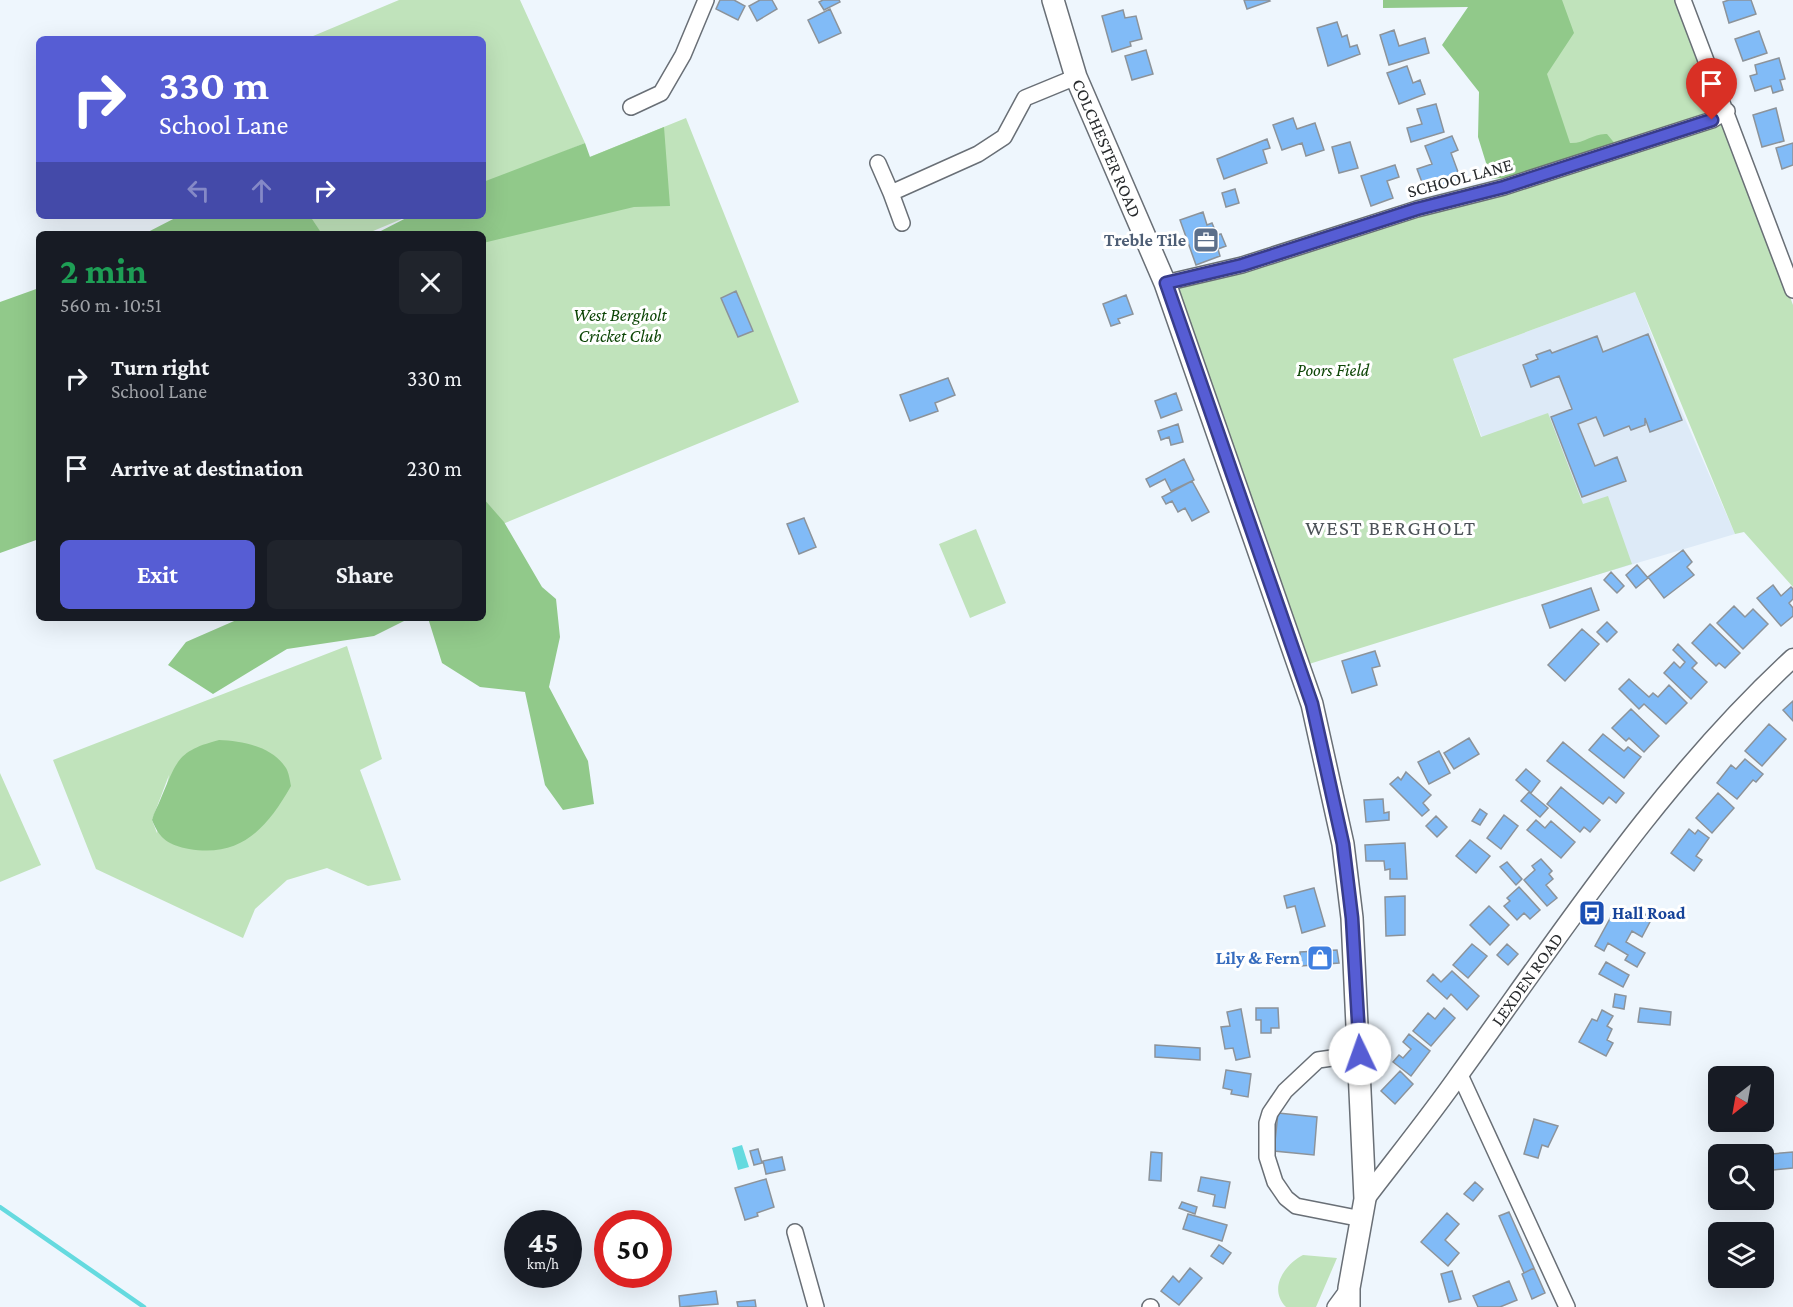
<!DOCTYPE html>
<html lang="en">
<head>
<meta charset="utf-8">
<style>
  :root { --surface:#171b24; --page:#20242c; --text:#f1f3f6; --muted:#9ea1a6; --accent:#565dd4 }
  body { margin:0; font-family:"Crimson Pro",serif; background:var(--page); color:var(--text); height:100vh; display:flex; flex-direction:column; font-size:22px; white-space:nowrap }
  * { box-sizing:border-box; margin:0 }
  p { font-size:20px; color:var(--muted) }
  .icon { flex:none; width:33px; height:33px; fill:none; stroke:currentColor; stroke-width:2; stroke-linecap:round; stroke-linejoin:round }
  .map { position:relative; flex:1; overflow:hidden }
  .side { position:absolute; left:36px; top:231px; width:450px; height:390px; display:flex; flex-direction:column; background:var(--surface); border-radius:9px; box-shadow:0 6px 24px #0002 }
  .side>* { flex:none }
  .banner { position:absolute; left:36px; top:36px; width:450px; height:183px; border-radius:9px; box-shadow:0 6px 24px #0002; background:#565dd4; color:#fff; overflow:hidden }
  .needle { width:39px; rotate:211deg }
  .controls { position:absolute; left:1708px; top:1066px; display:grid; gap:12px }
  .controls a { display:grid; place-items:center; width:66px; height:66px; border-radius:9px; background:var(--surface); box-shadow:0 6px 24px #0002; font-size:30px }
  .speed { position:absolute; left:504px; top:1210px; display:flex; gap:12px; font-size:30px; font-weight:700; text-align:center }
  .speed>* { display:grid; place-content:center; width:78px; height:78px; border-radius:50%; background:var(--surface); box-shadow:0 6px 24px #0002; line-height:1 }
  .speed small { font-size:15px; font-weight:400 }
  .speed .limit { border:9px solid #d22; background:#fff; color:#111 }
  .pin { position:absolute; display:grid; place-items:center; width:51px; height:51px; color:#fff; margin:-62px -26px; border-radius:50% 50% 50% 0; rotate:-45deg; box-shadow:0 0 6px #0007 }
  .pin .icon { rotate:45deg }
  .me { position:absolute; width:66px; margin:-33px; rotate:357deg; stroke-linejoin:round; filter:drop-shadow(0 0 4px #0008) }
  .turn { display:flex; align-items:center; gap:21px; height:126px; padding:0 24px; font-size:27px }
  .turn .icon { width:78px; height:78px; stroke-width:2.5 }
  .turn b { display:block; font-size:42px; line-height:51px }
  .lanes { display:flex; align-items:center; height:57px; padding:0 24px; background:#0003; justify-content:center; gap:30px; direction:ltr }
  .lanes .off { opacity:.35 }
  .round { display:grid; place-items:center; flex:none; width:63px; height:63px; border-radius:9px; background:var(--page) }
  .overview { display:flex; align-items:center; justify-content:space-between; height:102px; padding:0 24px }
  h1 { font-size:36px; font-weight:700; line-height:45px; color:#1e9e55 }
  .button { display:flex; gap:12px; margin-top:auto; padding:12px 24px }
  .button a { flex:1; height:69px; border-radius:9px; background:var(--accent); color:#fff; font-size:24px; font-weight:700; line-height:69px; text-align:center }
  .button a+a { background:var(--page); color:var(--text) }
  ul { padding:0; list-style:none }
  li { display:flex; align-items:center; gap:18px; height:90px; padding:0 24px }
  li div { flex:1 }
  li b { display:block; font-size:22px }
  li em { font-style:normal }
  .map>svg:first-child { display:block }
  .built { fill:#ddeaf7 }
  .green { fill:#c0e3bb; fill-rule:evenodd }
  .forest { fill:#91c98a }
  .water { fill:#65dadf }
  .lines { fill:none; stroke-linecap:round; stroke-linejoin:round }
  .stream { stroke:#65dadf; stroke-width:4.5 }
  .building { fill:#81bbf7; stroke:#8c939a; stroke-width:1.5 }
  .minor-casing { stroke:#696f76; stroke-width:18 }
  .tertiary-casing { stroke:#696f76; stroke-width:21 }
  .secondary-casing { stroke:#696f76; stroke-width:24 }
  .minor { stroke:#fff; stroke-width:15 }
  .tertiary { stroke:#fff; stroke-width:18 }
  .secondary { stroke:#fff; stroke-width:21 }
  .route-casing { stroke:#383c8a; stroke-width:15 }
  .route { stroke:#565dd4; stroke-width:10 }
  .labels { text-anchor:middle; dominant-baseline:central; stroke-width:6; stroke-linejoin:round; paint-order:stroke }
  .street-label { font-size:18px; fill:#282b2d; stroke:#fff }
  .service-label { font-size:18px; font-weight:bold; fill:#4e5e75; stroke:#fff; text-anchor:end }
  .park-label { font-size:18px; font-style:italic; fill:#0c4505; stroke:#fff }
  .transit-label { font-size:18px; font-weight:bold; fill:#164399; stroke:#fff; text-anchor:start }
  .shop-label { font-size:18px; font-weight:bold; fill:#366cbe; stroke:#fff; text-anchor:end }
  .quarter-label { font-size:21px; letter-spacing:1.5px; fill:#4c5258; stroke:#fff }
</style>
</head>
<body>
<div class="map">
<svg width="1793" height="1307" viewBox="0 0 1793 1307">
  <rect width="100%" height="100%" fill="#eef6fd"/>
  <!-- built -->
  <path class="built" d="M1635 292 1679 405 1735 534 1539 592 1453 359Z"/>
  <!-- green -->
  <path class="green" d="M399 0H520L585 143 483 185V39H306Z
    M1512 0H1678L1719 108 1572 161Z
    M686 118 799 402 483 532V234H401L483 216V200Z
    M1724 121 1793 305V587L1744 532 1735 534 1635 292 1453 359 1481 437 1548 413 1583 504 1608 496 1632 564 1309 664 1176 287Z
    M304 216H409L366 234H313Z
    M976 529 1006 603 970 618 939 544Z
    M347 646 382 759 360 770 401 880 368 886 327 868 287 880 255 909 243 938 96 869 53 760ZM169 775 157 833 152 820Z
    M0 773 41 865 0 882Z
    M1303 1255 1337 1258 1316 1307H1286C1268 1289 1284 1265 1303 1255Z"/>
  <!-- forest -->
  <path class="forest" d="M1383 0H1562L1574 33 1547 74 1570 143C1584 144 1593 133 1607 134L1616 145 1526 176 1491 179 1478 137 1479 92 1442 45 1468 7 1383 8Z
    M664 127 670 206 634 207 483 243V234H375L410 216H483V182L585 143 590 157Z
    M179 216H310L322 234H144Z
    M39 288V539L0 553V302Z
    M483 498 504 522 542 587 556 599 560 637 549 687 588 761 594 804 563 810 545 785 525 692 480 687 442 663 428 618H483Z
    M241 618H410L374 636 287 649 213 694 168 665 186 642Z
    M219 740C242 741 272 746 286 768 289 773 290 781 291 786 267 828 241 858 189 849 169 845 160 840 152 820 154 812 158 806 161 798 177 761 177 751 219 740Z"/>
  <!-- water -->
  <path class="water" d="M742 1145 749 1167 738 1170 732 1148Z"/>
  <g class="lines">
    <!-- stream -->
    <path class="stream" d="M0 1207 144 1307"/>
  </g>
  <!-- building -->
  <path class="building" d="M720 0H734L745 6 738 20 716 9Z
    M760 0H772L777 9 757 21 749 6Z
    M823 0H839L840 2 824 10 819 2Z
    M1244 0H1269L1270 1 1247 9Z
    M1729 0H1751L1756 14 1729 23 1723 2Z
    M830 9 841 33 819 43 808 20Z
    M1123 10 1125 18 1136 16 1142 39 1130 42 1131 46 1112 52 1102 16Z
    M1337 22 1342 37 1347 35 1350 47 1357 45 1360 54 1328 66 1317 28Z
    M1394 30 1399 46 1425 38 1429 53 1389 65 1380 35Z
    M1759 31 1767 53 1743 61 1735 39Z
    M1146 50 1153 74 1132 80 1125 56Z
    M1779 58 1785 79 1780 80 1783 90 1773 93 1771 86 1755 91 1750 76 1757 74 1755 65Z
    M1407 66 1413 83 1420 80 1425 94 1399 104 1387 73Z
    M1436 104 1444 132 1411 142 1407 128 1422 124 1417 109Z
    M1776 108 1784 141 1762 147 1753 115Z
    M1293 118 1297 129 1315 123 1324 150 1306 156 1302 143 1282 150 1273 125Z
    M1452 136 1458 150 1451 153 1461 180 1426 193 1417 169 1432 164 1425 146Z
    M1267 139 1270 148 1263 150 1267 163 1224 179 1217 159Z
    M1350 142 1358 168 1339 173 1332 147Z
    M1793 143V165L1782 169 1776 148Z
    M1395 165 1399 177 1387 181 1393 198 1371 206 1361 176Z
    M1235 189 1239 203 1226 207 1222 193Z
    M1203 212 1207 225 1212 223 1217 235 1221 234 1226 246 1218 249 1220 256 1196 265 1180 220Z
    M736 291 753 331 738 337 721 298Z
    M1126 295 1133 314 1118 319 1120 323 1111 326 1103 304Z
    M1648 334 1682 420 1650 432 1645 418V425L1631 430 1629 426 1604 436 1596 417 1578 424 1595 466 1617 457 1626 481 1582 497 1551 417 1572 409 1559 376 1531 387 1523 365 1538 359 1536 355 1550 350 1552 353 1597 336 1603 352Z
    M948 378 955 395 935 403 938 411 910 421 900 395Z
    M1176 393 1182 410 1161 418 1155 401Z
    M1178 424 1183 442 1171 445 1169 437 1161 440 1158 431Z
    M1184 459 1194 480 1171 491 1165 479 1150 487 1146 479Z
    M1192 481 1209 512 1192 521 1185 508 1178 512 1172 501 1166 504 1162 497Z
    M804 518 816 547 799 554 787 524Z
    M1683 550 1692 562 1687 567 1694 575 1664 598 1648 577Z
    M1637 565 1648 578 1636 588 1626 575Z
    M1611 572 1624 586 1617 593 1604 580Z
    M1773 585 1781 596 1791 587 1793 589V599L1789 603 1793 608V616L1781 626 1757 598Z
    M1591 588 1599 610 1550 628 1542 605Z
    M1734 606 1745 617 1753 609 1768 624 1743 649 1717 623Z
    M1607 622 1617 632 1607 642 1597 632Z
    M1710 624 1740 653 1725 668 1719 663 1716 666 1692 643Z
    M1582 629 1599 644 1565 681 1548 665Z
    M1678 644 1697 663 1692 668 1707 682 1691 699 1664 673 1674 662 1680 668 1685 662 1673 650Z
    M1375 651 1380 666 1372 668 1377 685 1352 693 1342 661Z
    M1629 679 1649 697 1653 693 1658 697 1669 685 1687 703 1666 724 1644 704 1639 709 1619 689Z
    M1793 701V721L1783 710Z
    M1631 709 1659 736 1644 752 1629 738 1626 741 1612 728Z
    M1769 724 1786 739 1762 766 1745 751Z
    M1603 734 1624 751 1628 747 1641 757 1624 778 1589 750Z
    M1469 738 1479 754 1454 769 1444 753Z
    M1563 742 1624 793 1616 803 1609 797 1603 804 1547 761Z
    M1439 751 1450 773 1429 784 1418 762Z
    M1745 759 1763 774 1756 782 1753 780 1737 799 1717 783 1731 765 1736 769Z
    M1526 769 1540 781 1531 793 1516 780Z
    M1406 772 1431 795 1423 803 1429 810 1422 816 1390 784 1398 777 1401 780Z
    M1561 787 1600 820 1590 832 1584 827 1580 832 1547 804Z
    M1529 792 1548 808 1540 817 1521 801Z
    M1718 793 1734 808 1712 833 1696 818Z
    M1383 799 1384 813 1389 812V820L1366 822 1364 800Z
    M1480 809 1487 814 1480 825 1472 821Z
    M1504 815 1518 826 1501 849 1487 838Z
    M1436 816 1447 827 1437 837 1426 826Z
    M1536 820 1545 828 1551 821 1575 842 1561 858 1527 830Z
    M1689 829 1695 834 1698 830 1709 838 1696 856 1702 860 1694 871 1671 853Z
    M1470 840 1490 856 1476 873 1456 856Z
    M1405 843 1407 879H1390V869L1385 870 1384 861H1366L1365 845Z
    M1541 859 1552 871 1549 874 1553 879 1546 885 1557 898 1547 906 1524 880 1535 870 1532 866Z
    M1507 862 1522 879 1516 885 1500 867Z
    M1519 887 1540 910 1530 919 1524 913 1517 920 1504 906 1510 901 1507 898Z
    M1314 888 1325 926 1302 933 1295 906 1287 908 1284 896Z
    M1405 896V935L1386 936 1385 897Z
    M1489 906 1509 925 1490 945 1470 925Z
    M1634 908 1652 918 1642 937 1632 931 1626 942 1645 953 1637 967 1625 960 1628 955 1608 943 1604 951 1595 946 1613 913 1627 921Z
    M1472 944 1487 956 1468 978 1453 965Z
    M1507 944 1518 954 1508 965 1497 955Z
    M1337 950 1339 963 1301 966 1300 952Z
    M1606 962 1629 975 1623 987 1599 974Z
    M1452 971 1479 996 1467 1010 1451 994 1447 999 1427 981 1433 974 1441 982Z
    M1615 994 1626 996 1624 1009 1613 1007Z
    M1256 1008H1278L1279 1028H1271V1033H1261V1020H1256Z
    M1444 1008 1455 1018 1431 1046 1413 1031 1428 1013 1435 1019Z
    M1640 1008 1671 1012 1670 1025 1638 1022Z
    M1241 1009 1250 1057 1236 1060 1233 1048 1225 1049 1221 1027 1230 1026 1227 1012Z
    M1602 1010 1613 1016 1607 1026 1612 1029 1607 1040 1613 1043 1606 1056 1579 1042 1592 1019 1597 1021Z
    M1409 1034 1430 1051 1411 1076 1393 1062 1399 1055 1403 1058 1411 1049 1403 1042Z
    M1155 1045 1200 1048V1060L1155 1057Z
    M1226 1070 1251 1074 1248 1097 1231 1094 1232 1090 1223 1088Z
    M1400 1071 1413 1084 1395 1104 1381 1091Z
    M1278 1113 1317 1117 1314 1155 1274 1151Z
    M1534 1119 1558 1126 1548 1147 1542 1145 1538 1158 1524 1154Z
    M758 1149 762 1163 754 1165 750 1151Z
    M1151 1152 1162 1153 1161 1181 1149 1180Z
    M1793 1152V1168L1764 1171V1155H1760Z
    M782 1157 785 1170 766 1174 763 1161Z
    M1201 1177 1230 1182 1225 1208 1213 1206 1215 1195 1198 1191Z
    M766 1179 774 1207 757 1213 758 1216 745 1220 735 1188Z
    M1475 1182 1483 1189 1473 1201 1464 1194Z
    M1182 1202 1197 1207 1195 1214 1179 1208Z
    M1509 1212 1534 1268 1524 1273 1499 1216Z
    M1447 1213 1459 1224 1445 1240 1459 1253 1448 1266 1421 1242Z
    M1188 1214 1227 1225 1222 1241 1183 1229Z
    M1219 1245 1231 1253 1223 1264 1211 1256Z
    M1190 1268 1202 1278 1179 1305 1161 1291 1173 1276 1179 1282Z
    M1534 1268 1545 1293 1532 1299 1522 1274Z
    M1452 1271 1461 1299 1449 1302 1441 1274Z
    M1509 1281 1517 1300 1500 1307H1478L1473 1296Z
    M716 1291 718 1304 680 1307 679 1296Z
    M755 1300 756 1307H738L737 1302Z"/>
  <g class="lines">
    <defs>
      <path id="minor" d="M1683 0 1793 290
        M631 107 661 93 683 55 706 0
        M878 163 891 193
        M902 223 891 193 978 154 1004 137 1025 98 1076 77
        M1165 283 1242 265 1417 209 1504 187 1712 120 1727 111
        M1360 1054 1318 1060 1285 1091 1270 1113 1267 1123V1157L1275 1182 1286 1198 1296 1206 1362 1219
        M1460 1075 1567 1307
        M795 1232 816 1307
        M1150 1307H1151
        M1335 1307 1349 1288"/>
      <g id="tertiary">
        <path id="s1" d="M1365 1199C1397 1157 1431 1115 1461 1072 1565 928 1662 779 1793 658"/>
      </g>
      <g id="secondary">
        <path id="s2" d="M1053 0 1076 77 1165 283 1312 704 1343 844 1352 918 1365 1199 1349 1288V1307"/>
      </g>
    </defs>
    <!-- minor casing -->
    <use href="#minor" class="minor-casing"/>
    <!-- tertiary casing -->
    <use href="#tertiary" class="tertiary-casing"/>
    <!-- secondary casing -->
    <use href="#secondary" class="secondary-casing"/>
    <!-- minor -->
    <use href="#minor" class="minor"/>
    <!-- tertiary -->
    <use href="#tertiary" class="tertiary"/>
    <!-- secondary -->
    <use href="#secondary" class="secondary"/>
  </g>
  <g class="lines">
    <defs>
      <path id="route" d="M1360 1054 1352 918 1343 844 1312 704 1166 283 1242 265 1417 209 1504 187 1712 120"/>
    </defs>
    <!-- route casing -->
    <use href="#route" class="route-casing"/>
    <!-- route -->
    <use href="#route" class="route"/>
  </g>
  <!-- icons -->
  <defs>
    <symbol id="office-square" viewBox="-11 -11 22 22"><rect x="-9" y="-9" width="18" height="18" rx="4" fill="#5c6f8a" stroke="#fff"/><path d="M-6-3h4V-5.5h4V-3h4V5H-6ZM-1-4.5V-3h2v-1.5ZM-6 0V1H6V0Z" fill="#fff"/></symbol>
    <symbol id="bus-square" viewBox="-11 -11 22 22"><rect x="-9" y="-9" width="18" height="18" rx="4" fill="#1a4fb4" stroke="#fff"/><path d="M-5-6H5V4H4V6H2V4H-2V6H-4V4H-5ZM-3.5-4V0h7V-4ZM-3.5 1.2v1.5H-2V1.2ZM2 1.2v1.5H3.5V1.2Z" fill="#fff"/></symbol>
    <symbol id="shop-square" viewBox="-11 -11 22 22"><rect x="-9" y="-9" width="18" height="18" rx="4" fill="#3f7fe0" stroke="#fff"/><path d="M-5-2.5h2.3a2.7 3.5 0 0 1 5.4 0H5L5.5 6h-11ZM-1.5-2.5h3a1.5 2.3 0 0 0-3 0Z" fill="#fff"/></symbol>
  </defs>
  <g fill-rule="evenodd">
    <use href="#office-square" x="1191" y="225" width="30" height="30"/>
    <use href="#bus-square" x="1577" y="898" width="30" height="30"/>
    <use href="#shop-square" x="1305" y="943" width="30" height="30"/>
  </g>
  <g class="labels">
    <!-- street labels -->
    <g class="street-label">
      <text stroke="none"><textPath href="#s2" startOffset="158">COLCHESTER ROAD</textPath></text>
      <text transform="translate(1460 178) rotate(-15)">SCHOOL LANE</text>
      <text stroke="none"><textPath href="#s1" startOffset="273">LEXDEN ROAD</textPath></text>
    </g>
    <!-- service labels -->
    <g class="service-label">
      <text x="1186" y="240">Treble Tile</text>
    </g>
    <!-- park labels -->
    <g class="park-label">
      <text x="620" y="315">West Bergholt<tspan x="620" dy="21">Cricket Club</tspan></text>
      <text x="1333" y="370">Poors Field</text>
    </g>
    <!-- transit labels -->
    <g class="transit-label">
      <text x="1612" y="913">Hall Road</text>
    </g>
    <!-- shop labels -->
    <g class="shop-label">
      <text x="1300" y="958">Lily &amp; Fern</text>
    </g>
    <!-- quarter labels -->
    <g class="quarter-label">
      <text x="1391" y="528">WEST BERGHOLT</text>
    </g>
  </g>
</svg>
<div class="controls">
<a><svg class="needle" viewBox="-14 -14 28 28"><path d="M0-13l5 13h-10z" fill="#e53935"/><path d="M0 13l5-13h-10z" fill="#9ea1a6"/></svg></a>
<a><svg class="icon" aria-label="search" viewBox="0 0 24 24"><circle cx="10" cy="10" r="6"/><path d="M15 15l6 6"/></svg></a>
<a><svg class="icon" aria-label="layers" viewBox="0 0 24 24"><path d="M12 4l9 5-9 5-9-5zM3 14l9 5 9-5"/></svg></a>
</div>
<div class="speed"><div>45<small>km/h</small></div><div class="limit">50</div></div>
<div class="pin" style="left:1712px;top:120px;background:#d93025"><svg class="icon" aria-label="arrive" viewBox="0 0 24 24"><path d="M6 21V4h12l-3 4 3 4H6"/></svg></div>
<svg class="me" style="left:1360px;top:1054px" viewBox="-20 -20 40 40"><circle r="19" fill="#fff"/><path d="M0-13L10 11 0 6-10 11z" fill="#565dd4"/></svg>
<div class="banner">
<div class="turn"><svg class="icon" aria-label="right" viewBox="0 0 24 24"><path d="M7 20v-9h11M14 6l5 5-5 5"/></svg><div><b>330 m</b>School Lane</div></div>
<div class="lanes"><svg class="icon off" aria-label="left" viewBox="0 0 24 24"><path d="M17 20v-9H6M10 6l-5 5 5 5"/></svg><svg class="icon off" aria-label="ahead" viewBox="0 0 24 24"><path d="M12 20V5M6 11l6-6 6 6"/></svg><svg class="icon" aria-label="right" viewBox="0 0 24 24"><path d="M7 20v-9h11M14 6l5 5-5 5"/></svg></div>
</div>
<section class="side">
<div class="overview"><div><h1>2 min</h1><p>560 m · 10:51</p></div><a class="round"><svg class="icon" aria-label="close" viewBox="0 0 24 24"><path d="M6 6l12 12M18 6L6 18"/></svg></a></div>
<ul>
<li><svg class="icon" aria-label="right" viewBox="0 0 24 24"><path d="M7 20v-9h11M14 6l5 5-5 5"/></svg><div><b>Turn right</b><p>School Lane</p></div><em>330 m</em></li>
<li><svg class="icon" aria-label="arrive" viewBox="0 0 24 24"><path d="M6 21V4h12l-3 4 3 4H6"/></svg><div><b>Arrive at destination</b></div><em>230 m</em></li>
</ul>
<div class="button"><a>Exit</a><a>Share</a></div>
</section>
</div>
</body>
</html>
